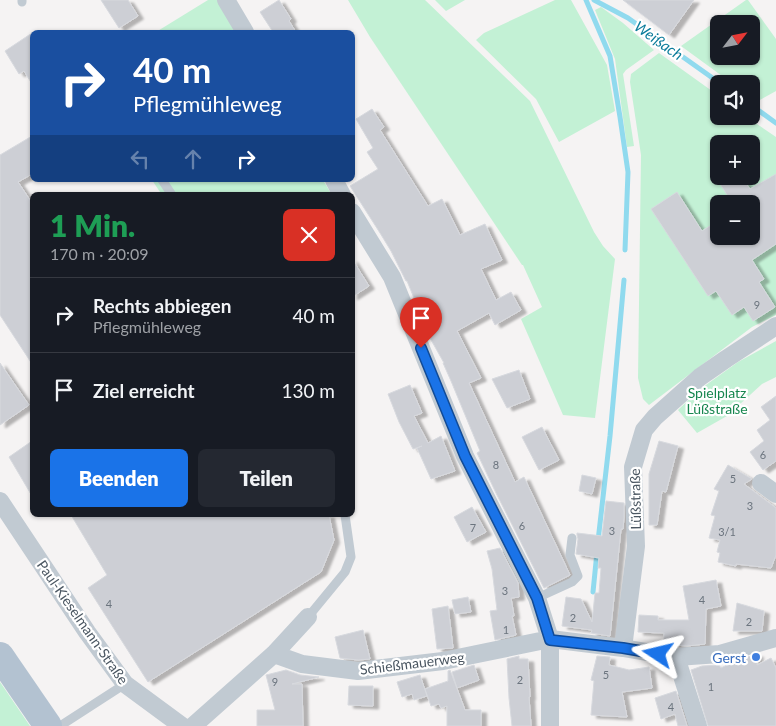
<!DOCTYPE html>
<html lang="de">
<head>
<meta charset="utf-8">
<style>
  :root { --surface:#171b24; --page:#242831; --text:#f1f3f6; --muted:#9ea1a6; --line:#363941; --accent:#1a73e8 }
  body { margin:0; font-family:Lato,sans-serif; background:var(--page); color:var(--text); height:100vh; display:flex; flex-direction:column; font-size:19px; white-space:nowrap }
  * { box-sizing:border-box; margin:0 }
  p { font-size:16px; color:var(--muted) }
  .icon { flex:none; width:28px; height:28px; fill:none; stroke:currentColor; stroke-width:2; stroke-linecap:round; stroke-linejoin:round }
  .map { position:relative; flex:1; overflow:hidden }
  .panel { position:absolute; left:30px; top:192px; width:325px; height:325px; display:flex; flex-direction:column; background:var(--surface); border-radius:8px; box-shadow:0 1px 4px #0004 }
  .panel>* { flex:none }
  .banner { position:absolute; left:30px; top:30px; width:325px; height:152px; border-radius:8px; box-shadow:0 1px 4px #0004; background:#1a4fa0; color:#fff; overflow:hidden }
  .needle { width:32px; rotate:58deg }
  .buttons { position:absolute; left:710px; top:15px; display:grid; gap:10px }
  .buttons a { display:grid; place-items:center; width:50px; height:50px; border-radius:8px; background:var(--surface); box-shadow:0 1px 4px #0004; font-size:25px }
  .pin { position:absolute; display:grid; place-items:center; width:42px; height:42px; color:#fff; margin:-51px -21px; border-radius:50% 50% 50% 0; rotate:-45deg; box-shadow:0 0 5px #0007 }
  .pin .icon { rotate:45deg }
  .me { position:absolute; width:55px; margin:-28px; rotate:280deg; stroke-linejoin:round; filter:drop-shadow(0 0 4px #0008) }
  .turn { display:flex; align-items:center; gap:18px; height:105px; padding:0 20px; font-size:22px }
  .turn .icon { width:65px; height:65px; stroke-width:2.5 }
  .turn b { display:block; font-size:35px; line-height:42px }
  .lanes { display:flex; align-items:center; height:48px; padding:0 20px; background:#0003; justify-content:center; gap:25px; direction:ltr }
  .lanes .off { opacity:.35 }
  .round { display:grid; place-items:center; flex:none; width:52px; height:52px; border-radius:8px; background:var(--page) }
  .headline { display:flex; align-items:center; justify-content:space-between; height:85px; padding:0 20px }
  h1 { font-size:30px; font-weight:800; line-height:38px; color:#1e9e55 }
  .action { display:flex; gap:10px; margin-top:auto; padding:10px 20px }
  .action a { flex:1; height:58px; border-radius:8px; background:var(--accent); color:#fff; font-size:20px; font-weight:800; line-height:58px; text-align:center }
  .action a+a { background:var(--page); color:var(--text) }
  ul { padding:0; list-style:none }
  li { display:flex; align-items:center; gap:15px; height:75px; padding:0 20px; border-top:1px solid var(--line) }
  li div { flex:1 }
  li b { display:block; font-size:19px }
  li em { font-style:normal }
  .map>svg:first-child { display:block }
  .green { fill:#c3f1d5; fill-rule:evenodd }
  .lines { fill:none; stroke-linecap:round; stroke-linejoin:round }
  .stream { stroke:#90daee; stroke-width:5 }
  .building { fill:#cdcfd5; stroke:#d7d9de; filter:url(#shadow) }
  .lane { stroke:#c1cad2; stroke-width:9 }
  .street { stroke:#c1cad2; stroke-width:18 }
  .primary { stroke:#b3c2d1; stroke-width:28 }
  .route-casing { stroke:#114b97; stroke-width:12 }
  .route { stroke:#1a73e8; stroke-width:9 }
  .shop-dot { fill:#3f7fe0; stroke:#fff; stroke-width:2 }
  .labels { text-anchor:middle; dominant-baseline:central; stroke-width:4.5; stroke-linejoin:round; paint-order:stroke }
  .number-label { font-size:11px; fill:#6b747e }
  .park-label { font-size:14px; fill:#17864f; stroke:#fff }
  .street-label { font-size:14px; fill:#4a5661; stroke:#fff }
  .shop-label { font-size:14px; fill:#366cbe; stroke:#fff; text-anchor:end }
  .water-label { font-size:15px; font-style:italic; fill:#0c7c9b; stroke:#fff }
</style>
</head>
<body>
<div class="map">
<svg width="776" height="726" viewBox="0 0 776 726">
  <defs>
    <filter id="shadow"><feDropShadow dx="5.5" dy="3" stdDeviation="1" flood-color="#0004"/></filter>
  </defs>
  <rect width="100%" height="100%" fill="#f5f3f3"/>
  <!-- green -->
  <path class="green" d="M208 0H218L237 32H156Z
    M348 0H425L530 101 594 232 603 246 615 259 595 418 563 415 521 319 542 307 523 265H522L370 37Z
    M435 0H465L446 11Z
    M555 0H571L607 65 615 111 559 142 536 99 476 40 484 33Z
    M746 0H748L776 39V91L758 101 751 97V84H733L681 46ZM719 24H751V56H719Z
    M601 7 623 23 654 50 626 70 623 74 634 146 627 147 615 59 595 10Z
    M659 53 719 96V116H745L776 137V315L752 327 649 405 643 399 638 378 641 155 630 82 631 74ZM719 144H751V176H719ZM719 204H751V236H719Z
    M152 180H323L332 195H162Z
    M776 341V377L762 384 727 416 697 433 678 410 699 390 738 362Z
    M0 682 30 726H0Z"/>
  <g class="lines">
    <!-- stream -->
    <path class="stream" d="M586 0 610 56 620 117 628 172 625 250
      M594 0 628 18 721 84
      M751 105 776 123
      M598 541 610 436 624 280
      M593 592 597 552"/>
  </g>
  <!-- building -->
  <path class="building" d="M101 0H128L138 16 119 28Z
    M279 0 291 19 289 21 296 32H273L260 12Z
    M623 0H694L669 35Z
    M32 33V84L24 71 19 74 5 51Z
    M372 109 384 127 380 130 428 206 442 199 460 235 485 224 502 260 481 269 496 300 511 292 521 310 495 325 489 313 457 331 481 378 469 383 515 482 524 477 570 575 544 588 496 493 477 453 480 451 451 381 443 363H444L426 331 427 330 407 281H406L391 251 380 233 350 186 378 169 367 152 373 148 356 119Z
    M32 136V174L18 182 32 203V364L0 315V155Z
    M776 174V244L752 260 764 279 759 282 775 307 753 321 744 307 732 315 716 291 708 296 651 209 677 192 702 231 719 220V236H751V204H726L731 201 715 176H741L750 189Z
    M352 259 369 286 352 297Z
    M0 363 29 405 0 425Z
    M519 370 530 399 507 408 492 379Z
    M410 385 422 413 414 416 428 443 441 436 455 471 431 479 417 448 422 446 413 449 399 422 388 394Z
    M776 396V461L763 470 750 452 764 441 757 430 770 420 761 407Z
    M542 427 559 460 539 470 522 437Z
    M32 441V496L9 457Z
    M659 441 678 446 666 492 662 491 657 525H649V474Z
    M728 465 752 479 744 484 776 508V555L771 568 736 564V566L718 562 720 553 717 552 720 540 709 538 715 516 711 515 719 491 714 489Z
    M582 475 596 478 592 494 579 491Z
    M606 501 624 503V517L623 529H621L610 636 591 633 592 630 562 626 566 597 581 599 592 622 595 593H599L601 568H598L599 558 576 554 578 539 577 535V533L602 536Z
    M472 507 486 532 467 542 454 517Z
    M71 515H329L334 540 321 572 148 682 88 588 107 575Z
    M500 548 518 583 519 597 511 598 514 616H512L516 635 495 640 490 611 497 610 492 569 487 551Z
    M716 580 721 606 706 609 705 644 687 646 664 644V633L638 632 639 615 658 616V620H689L683 586Z
    M468 597 471 612 455 614 452 600Z
    M737 603 764 611 762 631H733Z
    M448 606 453 648 437 649 432 609Z
    M363 630 370 659 358 660 340 658 335 637Z
    M758 654 757 665 771 658 776 668V726H708L691 670 702 666 719 665 721 668 737 660Z
    M519 656V659H528L530 697H529L531 726H512L509 698 507 659Z
    M597 656 610 657 609 665 629 670 649 667 652 688 622 692 627 717 591 715 594 681 591 680Z
    M474 665 479 680 457 688 452 672Z
    M286 670 300 675 319 677 292 684H302L303 726H257V710H275L266 675Z
    M450 670 465 710H481V726H447V706L441 708 439 704 431 706 425 689 448 681V671Z
    M420 675 427 696 414 700 412 694 402 697 397 682Z
    M349 686H373V706L348 705Z
    M676 691 687 726H678L675 714 661 719 655 698Z"/>
  <g class="lines">
    <!-- lane -->
    <path class="lane" d="M22 0V2
      M162 180 172 195
      M537 598 572 582 578 576 570 555 572 538
      M308 617 345 572 351 557 345 515
      M60 726 125 684"/>
    <!-- street -->
    <path class="street" d="M226 0 245 32
      M334 180 342 195
      M352 212 392 277 465 456 537 598 550 639V726
      M761 483 776 494
      M0 501 87 632 125 684 182 726
      M623 648 636 546 633 467 644 430 655 417 700 377 726 359 776 326
      M274 654 302 664 358 671 443 661 550 639 623 648 676 657 720 654 776 638
      M676 657 698 726
      M193 726 274 654 308 617"/>
    <!-- primary -->
    <path class="primary" d="M0 656 48 726"/>
  </g>
  <g class="lines">
    <defs>
      <path id="route" d="M421 348 465 456 537 598 550 640 623 648 658 654"/>
    </defs>
    <!-- route casing -->
    <use href="#route" class="route-casing"/>
    <!-- route -->
    <use href="#route" class="route"/>
  </g>
  <!-- markers -->
  <circle class="shop-dot" cx="756" cy="657" r="5"/>
  <g class="labels">
    <!-- number labels -->
    <g class="number-label">
      <text x="757" y="304">9</text>
      <text x="763" y="454">6</text>
      <text x="496" y="464">8</text>
      <text x="733" y="478">5</text>
      <text x="750" y="505">3</text>
      <text x="522" y="525">6</text>
      <text x="473" y="527">7</text>
      <text x="612" y="530">3</text>
      <text x="727" y="531">3/1</text>
      <text x="505" y="590">3</text>
      <text x="702" y="599">4</text>
      <text x="109" y="603">4</text>
      <text x="573" y="617">2</text>
      <text x="749" y="621">2</text>
      <text x="506" y="629">1</text>
      <text x="606" y="674">5</text>
      <text x="520" y="679">2</text>
      <text x="275" y="681">9</text>
      <text x="711" y="686">1</text>
      <text x="671" y="706">4</text>
    </g>
    <!-- park labels -->
    <g class="park-label">
      <text x="717" y="392">Spielplatz<tspan x="717" dy="16">Lüßstraße</tspan></text>
    </g>
    <!-- street labels -->
    <g class="street-label">
      <text transform="translate(635 499) rotate(-91)">Lüßstraße</text>
      <text transform="translate(83 622) rotate(55)">Paul-Kieselmann-Straße</text>
      <text transform="translate(412 663) rotate(-7)">Schießmauerweg</text>
    </g>
    <!-- shop labels -->
    <g class="shop-label">
      <text x="746" y="657">Gerst</text>
    </g>
    <!-- water labels -->
    <g class="water-label">
      <text transform="translate(659 40) rotate(35)">Weißach</text>
    </g>
  </g>
</svg>
<div class="buttons">
<a><svg class="needle" viewBox="-14 -14 28 28"><path d="M0-13l5 13h-10z" fill="#e53935"/><path d="M0 13l5-13h-10z" fill="#9ea1a6"/></svg></a>
<a><svg class="icon" aria-label="sound" viewBox="0 0 24 24"><path d="M4 9h4l5-4v14l-5-4H4zM17 9q2 3 0 6"/></svg></a>
<a>+</a>
<a>−</a>
</div>
<div class="pin" style="left:421px;top:348px;background:#d93025"><svg class="icon" aria-label="arrive" viewBox="0 0 24 24"><path d="M6 21V4h12l-3 4 3 4H6"/></svg></div>
<svg class="me" style="left:658px;top:654px" viewBox="-20 -20 40 40"><path d="M0-17L14 15 0 8-14 15z" fill="#1a73e8" stroke="#fff" stroke-width="4"/></svg>
<div class="banner">
<div class="turn"><svg class="icon" aria-label="right" viewBox="0 0 24 24"><path d="M7 20v-9h11M14 6l5 5-5 5"/></svg><div><b>40 m</b>Pflegmühleweg</div></div>
<div class="lanes"><svg class="icon off" aria-label="left" viewBox="0 0 24 24"><path d="M17 20v-9H6M10 6l-5 5 5 5"/></svg><svg class="icon off" aria-label="ahead" viewBox="0 0 24 24"><path d="M12 20V5M6 11l6-6 6 6"/></svg><svg class="icon" aria-label="right" viewBox="0 0 24 24"><path d="M7 20v-9h11M14 6l5 5-5 5"/></svg></div>
</div>
<section class="panel">
<div class="headline"><div><h1>1 Min.</h1><p>170 m · 20:09</p></div><a class="round" style="background:#d93025;color:#fff"><svg class="icon" aria-label="close" viewBox="0 0 24 24"><path d="M6 6l12 12M18 6L6 18"/></svg></a></div>
<ul>
<li><svg class="icon" aria-label="right" viewBox="0 0 24 24"><path d="M7 20v-9h11M14 6l5 5-5 5"/></svg><div><b>Rechts abbiegen</b><p>Pflegmühleweg</p></div><em>40 m</em></li>
<li><svg class="icon" aria-label="arrive" viewBox="0 0 24 24"><path d="M6 21V4h12l-3 4 3 4H6"/></svg><div><b>Ziel erreicht</b></div><em>130 m</em></li>
</ul>
<div class="action"><a>Beenden</a><a>Teilen</a></div>
</section>
</div>
</body>
</html>
